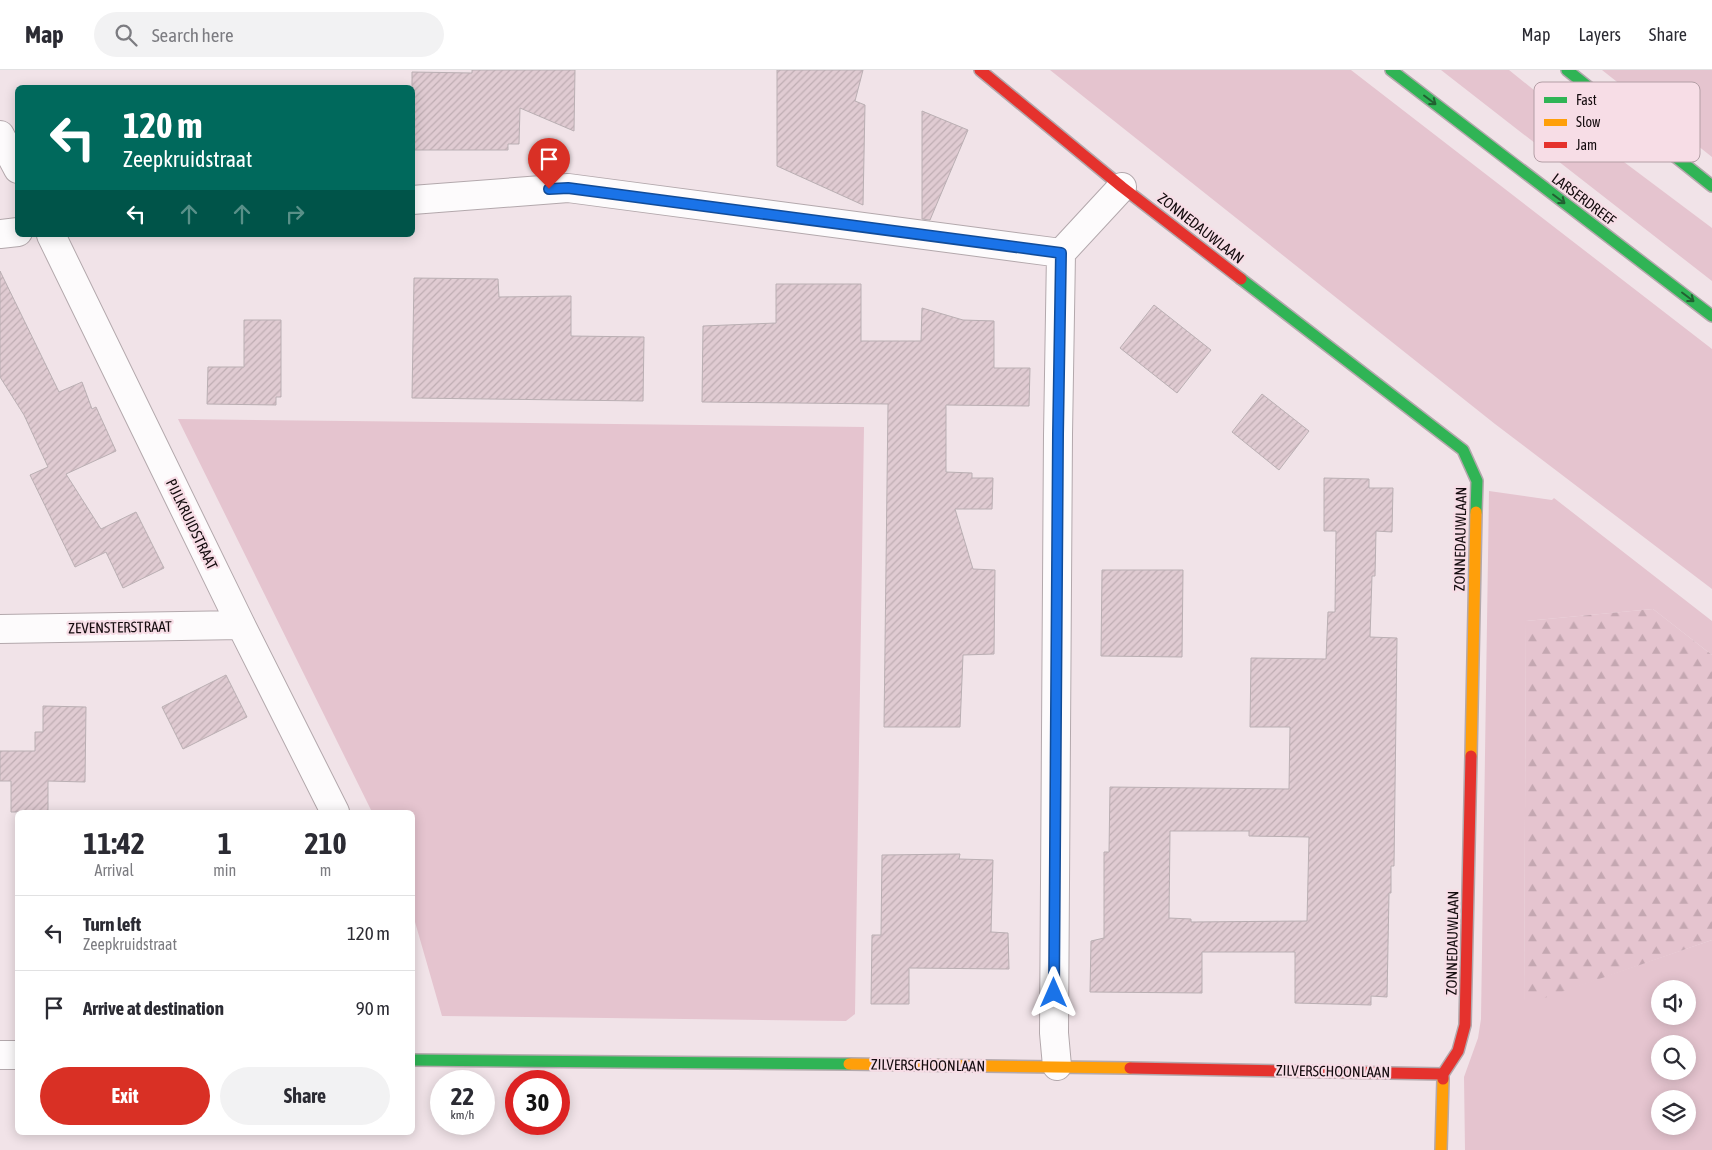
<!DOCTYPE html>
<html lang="en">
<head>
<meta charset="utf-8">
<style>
  :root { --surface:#fff; --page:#f2f2f3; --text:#2b2b33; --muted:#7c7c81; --line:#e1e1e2; --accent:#d93025 }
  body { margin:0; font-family:"Asap Condensed",sans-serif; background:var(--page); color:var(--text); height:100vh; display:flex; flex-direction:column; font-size:19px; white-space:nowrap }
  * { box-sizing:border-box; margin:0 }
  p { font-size:16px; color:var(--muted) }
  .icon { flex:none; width:28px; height:28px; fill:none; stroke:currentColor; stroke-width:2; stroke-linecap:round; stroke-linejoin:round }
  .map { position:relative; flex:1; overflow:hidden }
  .details { position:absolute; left:15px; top:740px; width:400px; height:325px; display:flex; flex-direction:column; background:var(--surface); border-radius:8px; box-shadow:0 2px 12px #0003 }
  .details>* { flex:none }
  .top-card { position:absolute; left:15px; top:15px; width:400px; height:152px; border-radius:8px; box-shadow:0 2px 12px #0003; background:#00695c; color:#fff; overflow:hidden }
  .buttons { position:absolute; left:1651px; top:910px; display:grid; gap:10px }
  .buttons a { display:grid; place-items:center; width:45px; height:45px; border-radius:50%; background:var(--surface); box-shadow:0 2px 12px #0003; font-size:25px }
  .speed { position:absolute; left:430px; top:1000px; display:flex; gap:10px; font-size:25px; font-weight:700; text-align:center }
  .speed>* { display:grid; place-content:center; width:65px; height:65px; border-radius:50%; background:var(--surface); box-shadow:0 2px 12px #0003; line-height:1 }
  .speed small { font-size:12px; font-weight:400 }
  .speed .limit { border:8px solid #d22; background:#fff; color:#111 }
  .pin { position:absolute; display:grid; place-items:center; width:42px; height:42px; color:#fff; margin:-51px -21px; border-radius:50% 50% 50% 0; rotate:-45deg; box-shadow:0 0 5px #0007 }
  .pin .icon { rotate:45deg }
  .me { position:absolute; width:55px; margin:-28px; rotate:0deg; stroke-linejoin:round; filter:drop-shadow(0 0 4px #0008) }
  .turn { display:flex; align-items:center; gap:18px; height:105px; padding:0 25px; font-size:22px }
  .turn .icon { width:65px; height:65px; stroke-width:2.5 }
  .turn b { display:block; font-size:35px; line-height:42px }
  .lanes { display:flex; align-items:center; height:48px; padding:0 25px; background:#0003; justify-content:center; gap:25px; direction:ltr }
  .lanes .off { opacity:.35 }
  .eta { display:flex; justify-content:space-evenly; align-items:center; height:85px; text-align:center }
  .eta b { font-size:30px; font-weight:700; line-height:35px }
  .primary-button { display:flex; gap:10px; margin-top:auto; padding:10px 25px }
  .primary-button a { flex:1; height:58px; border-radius:30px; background:var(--accent); color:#fff; font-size:20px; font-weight:700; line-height:58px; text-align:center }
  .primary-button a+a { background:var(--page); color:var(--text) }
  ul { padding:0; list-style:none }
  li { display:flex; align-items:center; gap:15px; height:75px; padding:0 25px; border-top:1px solid var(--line) }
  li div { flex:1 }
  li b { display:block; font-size:19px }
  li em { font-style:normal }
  header { display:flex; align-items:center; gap:30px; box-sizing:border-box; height:70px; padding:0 25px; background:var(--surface); border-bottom:1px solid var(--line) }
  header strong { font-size:24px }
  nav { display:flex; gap:28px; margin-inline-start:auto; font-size:18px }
  .search { width:350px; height:45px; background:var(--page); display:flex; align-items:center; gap:12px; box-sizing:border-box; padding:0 18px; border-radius:28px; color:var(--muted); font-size:19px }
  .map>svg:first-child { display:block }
  .green { fill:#e5c4cf; fill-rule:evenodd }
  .forest { fill:url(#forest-firs) }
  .building { fill:url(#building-hatch); stroke:#baafb3; fill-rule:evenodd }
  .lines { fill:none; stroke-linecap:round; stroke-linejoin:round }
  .street-casing { stroke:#b3a8ac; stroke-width:30 }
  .fast-casing { stroke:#b3a8ac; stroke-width:14 }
  .slow-casing { stroke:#b3a8ac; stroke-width:14 }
  .jam-casing { stroke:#b3a8ac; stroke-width:14 }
  .street { stroke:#fdfbfc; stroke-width:28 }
  .fast { stroke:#30b455; stroke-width:11 }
  .slow { stroke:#ff9f0a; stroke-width:11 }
  .jam { stroke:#e5322d; stroke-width:11 }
  .oneway { stroke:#226032 }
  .route-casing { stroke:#114b97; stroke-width:12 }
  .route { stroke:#1a73e8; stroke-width:9 }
  .labels { text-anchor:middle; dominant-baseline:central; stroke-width:4.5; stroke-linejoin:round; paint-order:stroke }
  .street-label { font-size:15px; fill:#140b0e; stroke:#f7dde6 }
  .key { fill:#f7dde6; stroke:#b39ea5; stroke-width:1 }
  .key-label { font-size:14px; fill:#140b0e }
</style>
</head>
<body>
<header>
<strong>Map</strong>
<div class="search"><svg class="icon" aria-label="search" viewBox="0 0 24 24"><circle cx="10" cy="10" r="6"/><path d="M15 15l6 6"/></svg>Search here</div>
<nav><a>Map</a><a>Layers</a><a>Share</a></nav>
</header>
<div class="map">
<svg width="1712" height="1080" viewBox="0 0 1712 1080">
  <defs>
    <pattern id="forest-firs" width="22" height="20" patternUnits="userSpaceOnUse" patternTransform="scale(1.25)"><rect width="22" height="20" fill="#e5c4cf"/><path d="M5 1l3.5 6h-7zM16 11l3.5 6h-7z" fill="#c4a7b1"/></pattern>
    <pattern id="building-hatch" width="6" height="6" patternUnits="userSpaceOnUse" patternTransform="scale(1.25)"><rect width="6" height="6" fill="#e0cbd2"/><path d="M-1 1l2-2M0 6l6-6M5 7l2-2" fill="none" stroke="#bfadb3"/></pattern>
  </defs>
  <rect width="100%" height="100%" fill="#f1e3e8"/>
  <!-- green -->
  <path class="green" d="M1050 0H1351L1712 279V519L1495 354Z
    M1441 0H1509L1612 83 1712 158V211Z
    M1602 0H1712V87Z
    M178 349 864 357 855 944 846 951 442 946 413 845 412 742H372Z
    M1489 421 1552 430 1554 428 1712 551V585L1653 539 1526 551 1524 934 1712 870V1080H1465L1464 1007 1478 968 1481 949ZM1660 919H1688V946H1660ZM1660 974H1688V1001H1660ZM1660 1029H1688V1056H1660Z"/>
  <!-- forest -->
  <path class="forest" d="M1653 539 1712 585V870L1524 935 1526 551Z"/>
  <!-- building -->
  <path class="building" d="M472 0H575L574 61 520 38 519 74H508V80H412V2L472 3Z
    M777 0H863L855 31 865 35 863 135 777 96Z
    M922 41 968 60 930 150 922 149Z
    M0 201 59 322 82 312 92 339 96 337 116 381 66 404 101 459 136 442 164 498 123 518 106 482 75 497 30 405 48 397 24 345 0 307Z
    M414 208 498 209 499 227 571 226V266L644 267 643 331 412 328Z
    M776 214H861V271H921L922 238 963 250 994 251V298H1030L1029 336 946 335V402L972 403V408H993L992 439H955L973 499 995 500 994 584 963 585 960 657H884L888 334 702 332 703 256 776 253Z
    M1154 235 1211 280 1177 323 1120 278Z
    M244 250H281V327H276V335L207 334 208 297H244Z
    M1262 324 1309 361 1279 400 1232 362Z
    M1324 408 1369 409V418H1393L1392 462 1376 461 1375 506H1372L1370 567 1397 568 1394 796H1391V823H1389L1387 927 1371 926V935L1295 933V882H1202V923L1090 922 1091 871 1104 868V782H1109L1110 717 1289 719 1290 657H1250L1251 588 1326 589 1328 542H1335L1336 461H1324ZM1170 761H1249V766L1309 767 1307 851 1191 852V849L1169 848Z
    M1102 500H1183L1182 587 1101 586Z
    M226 605 247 647 183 679 162 637Z
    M43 636 86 637 85 712 48 711V742H11V711H0V681H35V662H43Z
    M960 784 959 789 993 790 991 862 1008 863 1009 899 909 898V934H871L872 865H881L882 785Z"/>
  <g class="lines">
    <defs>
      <path id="street" d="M0 65 18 99
        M412 130 568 118 1061 183 1122 117
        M0 164 18 162
        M51 165 241 555 335 742
        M0 559 241 555
        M0 985H18
        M1057 996 1054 963 1058 365 1061 183"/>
      <path id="fast" d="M1391 0 1712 246
        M1567 0 1712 116
        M1241 209 1463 380 1477 411 1476 442
        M412 990 849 994"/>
      <path id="slow" d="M1471 686 1476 442
        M849 994 1130 998
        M1441 1080 1443 1009"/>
      <path id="jam" d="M980 0 1122 117 1241 209
        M1130 998 1443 1004
        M1443 1009V1004L1458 981 1465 955 1471 686"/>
    </defs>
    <!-- street casing -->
    <use href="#street" class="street-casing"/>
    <!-- fast casing -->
    <use href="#fast" class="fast-casing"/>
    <!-- slow casing -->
    <use href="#slow" class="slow-casing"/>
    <!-- jam casing -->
    <use href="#jam" class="jam-casing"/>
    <!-- street -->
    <use href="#street" class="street"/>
    <!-- fast -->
    <use href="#fast" class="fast"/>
    <!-- slow -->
    <use href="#slow" class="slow"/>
    <!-- jam -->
    <use href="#jam" class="jam"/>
  </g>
  <!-- one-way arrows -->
  <defs><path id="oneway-shaft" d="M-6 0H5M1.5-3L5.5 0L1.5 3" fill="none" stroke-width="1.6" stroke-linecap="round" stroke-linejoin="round" transform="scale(1.25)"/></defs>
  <g class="oneway">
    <use href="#oneway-shaft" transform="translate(1430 30) rotate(37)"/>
    <use href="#oneway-shaft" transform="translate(1559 129) rotate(37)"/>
    <use href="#oneway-shaft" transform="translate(1688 227) rotate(37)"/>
  </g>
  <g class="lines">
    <defs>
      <path id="route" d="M549 119 568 118 1061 183 1058 364 1054 923"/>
    </defs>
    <!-- route casing -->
    <use href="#route" class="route-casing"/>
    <!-- route -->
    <use href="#route" class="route"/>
  </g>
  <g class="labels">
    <!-- street labels -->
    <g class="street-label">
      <text transform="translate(1584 129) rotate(37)">LARSERDREEF</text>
      <text transform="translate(1201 158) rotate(38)">ZONNEDAUWLAAN</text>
      <text transform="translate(192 454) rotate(64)">PIJLKRUIDSTRAAT</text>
      <text transform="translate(1460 469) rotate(-89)">ZONNEDAUWLAAN</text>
      <text transform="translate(120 557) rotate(-1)">ZEVENSTERSTRAAT</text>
      <text transform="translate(1452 873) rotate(-89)">ZONNEDAUWLAAN</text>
      <text transform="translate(928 995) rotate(1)">ZILVERSCHOONLAAN</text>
      <text transform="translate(1333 1001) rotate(1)">ZILVERSCHOONLAAN</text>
    </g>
  </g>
  <!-- legend -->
  <rect x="1534" y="12" width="166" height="80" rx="8" class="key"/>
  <rect x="1544" y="27" width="23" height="6" fill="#30b455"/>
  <rect x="1544" y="49" width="23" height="7" fill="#ff9f0a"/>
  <rect x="1544" y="72" width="23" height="6" fill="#e5322d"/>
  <g class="key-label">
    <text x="1576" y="35">Fast</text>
    <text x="1576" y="57">Slow</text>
    <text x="1576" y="80">Jam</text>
  </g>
</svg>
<div class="buttons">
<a><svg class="icon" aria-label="sound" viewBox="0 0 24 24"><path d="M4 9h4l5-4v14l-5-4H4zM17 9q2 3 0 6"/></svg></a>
<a><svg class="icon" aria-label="search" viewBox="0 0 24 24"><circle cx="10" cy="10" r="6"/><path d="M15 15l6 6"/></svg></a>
<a><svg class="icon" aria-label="layers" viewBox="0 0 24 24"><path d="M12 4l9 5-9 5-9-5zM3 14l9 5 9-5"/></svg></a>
</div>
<div class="speed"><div>22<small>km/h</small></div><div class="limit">30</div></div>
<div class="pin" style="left:549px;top:119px;background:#d93025"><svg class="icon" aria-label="arrive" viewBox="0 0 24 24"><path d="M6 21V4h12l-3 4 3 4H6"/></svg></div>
<svg class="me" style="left:1054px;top:923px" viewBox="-20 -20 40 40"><path d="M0-17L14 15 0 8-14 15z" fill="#1a73e8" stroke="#fff" stroke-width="4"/></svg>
<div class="top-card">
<div class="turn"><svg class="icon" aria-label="left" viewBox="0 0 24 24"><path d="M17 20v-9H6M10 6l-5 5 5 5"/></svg><div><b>120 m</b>Zeepkruidstraat</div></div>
<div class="lanes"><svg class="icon" aria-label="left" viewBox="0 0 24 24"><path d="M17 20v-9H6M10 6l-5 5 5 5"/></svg><svg class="icon off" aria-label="ahead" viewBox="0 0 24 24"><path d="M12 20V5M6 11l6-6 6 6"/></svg><svg class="icon off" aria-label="ahead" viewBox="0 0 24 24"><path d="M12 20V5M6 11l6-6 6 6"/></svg><svg class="icon off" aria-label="right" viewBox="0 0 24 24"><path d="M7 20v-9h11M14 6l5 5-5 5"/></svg></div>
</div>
<section class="details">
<div class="eta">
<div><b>11:42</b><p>Arrival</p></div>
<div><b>1</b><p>min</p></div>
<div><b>210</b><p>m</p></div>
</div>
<ul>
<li><svg class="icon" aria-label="left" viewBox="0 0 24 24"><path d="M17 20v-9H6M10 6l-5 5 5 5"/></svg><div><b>Turn left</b><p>Zeepkruidstraat</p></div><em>120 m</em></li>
<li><svg class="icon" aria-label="arrive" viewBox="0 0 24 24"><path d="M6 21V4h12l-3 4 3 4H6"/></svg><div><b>Arrive at destination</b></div><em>90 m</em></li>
</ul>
<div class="primary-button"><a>Exit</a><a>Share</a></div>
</section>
</div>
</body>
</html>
